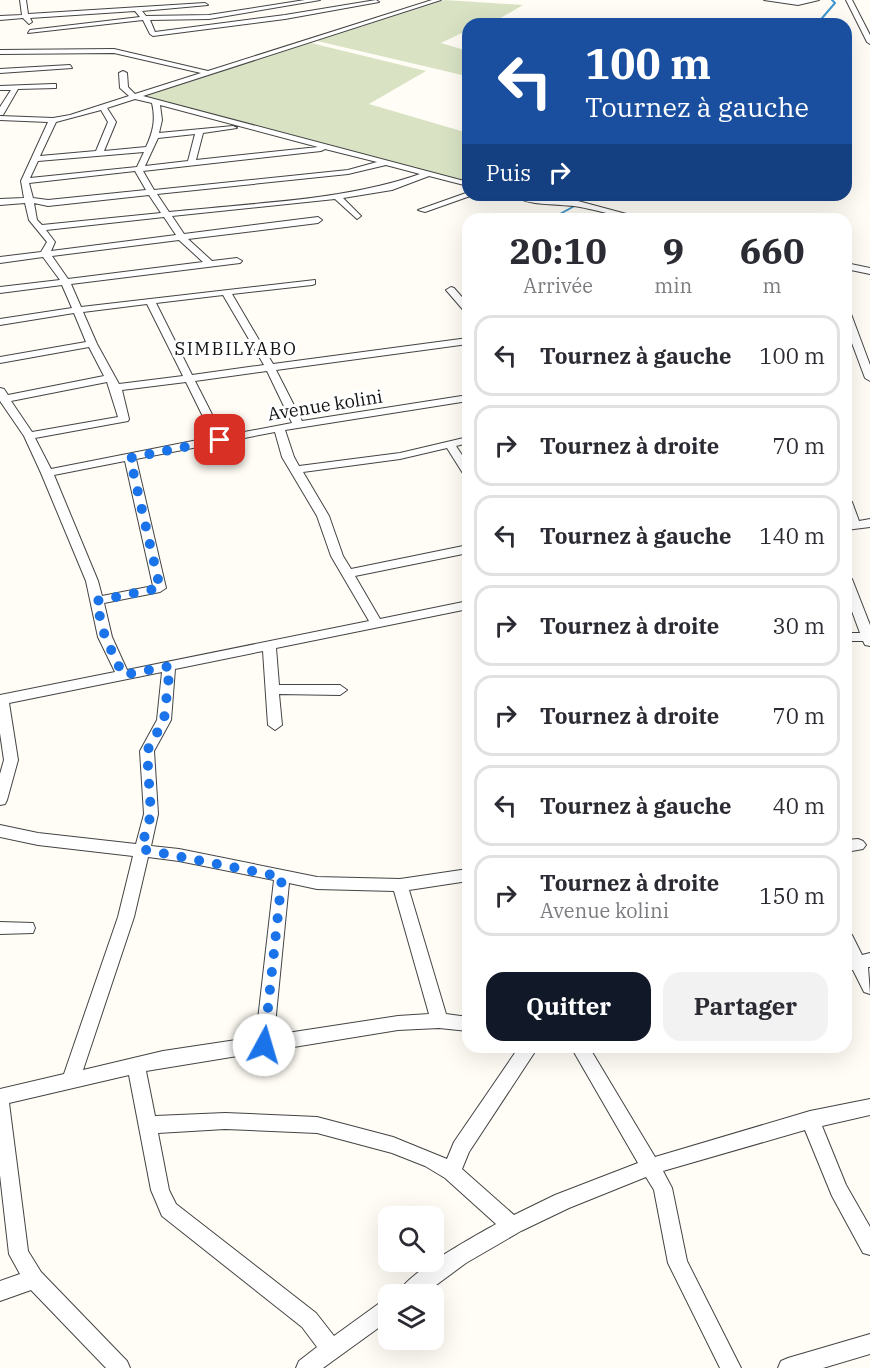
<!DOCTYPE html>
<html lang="fr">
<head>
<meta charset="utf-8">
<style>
  :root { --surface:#fff; --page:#f2f2f3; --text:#2b2b33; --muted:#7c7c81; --line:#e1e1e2; --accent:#111827 }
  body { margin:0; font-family:"IBM Plex Serif",serif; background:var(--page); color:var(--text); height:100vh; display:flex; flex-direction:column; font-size:22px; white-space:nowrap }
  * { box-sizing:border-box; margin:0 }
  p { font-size:20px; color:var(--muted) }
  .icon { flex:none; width:33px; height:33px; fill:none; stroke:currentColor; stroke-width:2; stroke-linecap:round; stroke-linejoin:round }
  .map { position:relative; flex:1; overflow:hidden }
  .side { position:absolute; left:462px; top:213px; width:390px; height:840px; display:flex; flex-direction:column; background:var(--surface); border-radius:18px; box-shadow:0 6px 24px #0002 }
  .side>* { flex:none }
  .banner { position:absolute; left:462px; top:18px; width:390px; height:183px; border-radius:18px; box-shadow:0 6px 24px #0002; background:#1a4fa0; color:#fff; overflow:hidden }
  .fabs { position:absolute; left:378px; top:1206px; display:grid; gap:12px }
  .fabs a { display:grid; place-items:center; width:66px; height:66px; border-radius:12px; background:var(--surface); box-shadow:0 6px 24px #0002; font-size:30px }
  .pin { position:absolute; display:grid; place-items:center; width:51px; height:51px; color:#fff; margin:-26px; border-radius:12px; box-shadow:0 3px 9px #0006 }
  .me { position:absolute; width:66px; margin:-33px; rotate:6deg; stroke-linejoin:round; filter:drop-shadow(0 0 4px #0008) }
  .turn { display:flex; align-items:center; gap:21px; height:126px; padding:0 24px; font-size:27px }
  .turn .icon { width:78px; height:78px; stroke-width:2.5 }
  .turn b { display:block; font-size:42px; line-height:51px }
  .then { display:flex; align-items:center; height:57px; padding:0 24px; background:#0003; gap:12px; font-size:22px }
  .eta { display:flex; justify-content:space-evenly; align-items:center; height:102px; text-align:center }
  .eta b { font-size:36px; font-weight:800; line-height:42px }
  .action { display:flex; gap:12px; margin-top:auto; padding:12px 24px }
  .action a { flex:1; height:69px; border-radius:18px; background:var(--accent); color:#fff; font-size:24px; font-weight:800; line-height:69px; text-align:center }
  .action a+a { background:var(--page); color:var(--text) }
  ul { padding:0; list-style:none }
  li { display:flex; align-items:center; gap:18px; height:81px; margin:0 12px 9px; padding:0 12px; border:3px solid var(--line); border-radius:18px }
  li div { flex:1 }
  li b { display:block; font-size:22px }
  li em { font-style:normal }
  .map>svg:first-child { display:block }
  .cemetery { fill:#d9e3c4 }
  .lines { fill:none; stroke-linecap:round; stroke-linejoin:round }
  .stream { stroke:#3f96cf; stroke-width:2 }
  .minor-casing { stroke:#444; stroke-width:2 }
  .minor { fill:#fff; fill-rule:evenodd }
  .route { stroke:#1a73e8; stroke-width:10; stroke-dasharray:0 18 }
  .labels { text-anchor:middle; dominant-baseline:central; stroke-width:6; stroke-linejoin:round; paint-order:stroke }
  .far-quarter-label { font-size:18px; letter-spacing:1.5px; fill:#111; stroke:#fff }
  .street-label { font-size:18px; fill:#111; stroke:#fff }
</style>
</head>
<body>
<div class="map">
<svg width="870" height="1368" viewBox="0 0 870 1368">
  <rect width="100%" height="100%" fill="#fffdf5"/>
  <!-- cemetery -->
  <path class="cemetery" d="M445 0 523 5 490 24H468V30L441 43 468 51V73L462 75 317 41Z
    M311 43 426 71 369 104 468 133V182L136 96Z"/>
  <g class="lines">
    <!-- stream -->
    <path class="stream" d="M817 24 835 3 832 0
      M551 219 578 204 577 200 583 195"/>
    <defs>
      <path id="minor" d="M20 0H26L28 14 205 3 208 5 142 11 146 16 209 15 305 0H320L209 19 150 20 155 32 285 15 376 0 379 2 285 19 153 36 150 34 143 20 28 33 30 30 140 17 135 11 30 18 32 22 29 24 23 18 0 20V16L22 15Z
        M432 0H441L143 96 468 182V186L429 176 392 190 343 198 361 216 357 219 335 199 172 216 184 234 318 217 322 220 318 223 188 239 212 261 237 258 242 261 240 263 71 284 81 307 315 280V284L312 285 232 294 273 364 468 338V344L276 370 302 421 468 395V401L285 430 294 457 299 466 400 453 468 437V443L456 446 468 464V476L464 475 447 448 400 459 303 472 329 516 343 556 351 569 468 545V553L355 576 380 619 468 601V609L276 648 279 685H340L347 690 340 695 279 694 282 725 275 730 268 725 263 651 175 669 171 720 154 751 158 814 151 846 179 849 317 877 400 879 468 869V881L409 890 446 1014 468 1017V1031L439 1028 398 1030 146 1071 155 1116 225 1113 317 1117 393 1137 447 1159 454 1142 519 1047H538L469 1152 462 1169 514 1215 555 1195 638 1163 571 1047H589L655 1157 810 1111 870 1099V1115L822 1126 846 1185 870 1227V1255L863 1253 832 1196 805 1130 663 1171 672 1188 687 1261 741 1368H720L668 1263 654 1190 646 1177 569 1208 521 1231 466 1263 424 1294H398C405 1274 475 1236 496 1224L445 1178 425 1166 392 1153 317 1133 225 1129 158 1133 169 1190 176 1204 316 1313 334 1336 381 1302 388 1299V1321L323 1368H296L299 1361 317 1347 302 1327 162 1216 151 1190 129 1075 9 1103 28 1251 41 1272 127 1361 130 1368H106L31 1290 0 1301V1281L20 1274 9 1254 0 1175V1089L64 1074 118 917 133 856 38 845 0 837V825L38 833 136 844 144 814 140 751 157 720 162 672 9 703 18 760 7 800 5 804 0 805V774L4 760 0 733V695L115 672 98 637 86 581 41 473 24 436 0 401V388L4 389 8 395 104 376 89 347 0 363V357L86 342 74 313 0 325V319L72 308 62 285 0 293V287L60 280 43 257 0 263V257L41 252 47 242 29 220 25 203 0 205V199L24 198 21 181 48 122 0 120V116L53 118 70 115 129 96 120 88 119 73 123 71 127 73 128 87 135 94 201 73 114 53 0 54V50L114 49 208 71ZM135 99 152 103C156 120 153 132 146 147L104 151 116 122 107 108ZM160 105 318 147 196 160 203 133 237 128 233 126 159 133 162 120ZM101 110 108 122 96 151 40 156 56 122ZM195 134 188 161 145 166 158 138ZM325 149 377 162 348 170 154 190 143 171 321 151ZM144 152 137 167 30 178 38 161ZM386 165 420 174C344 201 250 203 169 212L157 194 348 174ZM135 171 146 190 48 200 33 198 29 183ZM149 195 161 213 42 225 37 220 34 203 48 206ZM164 217 176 235 51 251 55 242 46 230ZM179 240 203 262 68 279 52 256ZM223 295 264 365 192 375 156 303ZM147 304 183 376 119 384 97 344 83 312ZM267 371 292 423 223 436 195 381ZM107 382 118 417 32 432 11 401ZM186 382 213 437 51 469 35 438 128 421 129 419 122 390ZM275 432 282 457 317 516 331 556 369 621 127 670 112 637 104 603 160 592 166 588 136 459ZM125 461 153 586 102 596 98 581 54 475ZM148 857 179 861 274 880 256 1037 163 1051 83 1070 134 917ZM289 883 317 889 394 891 429 1014 398 1016 274 1035Z
        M764 0H819L798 5Z
        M846 0H852L870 35V44L867 42Z
        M70 65 72 68 0 73V69Z
        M53 84H56V88L18 89 3 115H0V107L11 90H0V86Z
        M466 193 473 195 425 212 418 210Z
        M511 195 578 201 645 219C623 219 602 211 580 207 558 203 530 207 511 195Z
        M846 263 870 268V274L846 269Z
        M451 287 454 288 468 304V313L465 312 446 290Z
        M846 311 851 314 870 365V381L865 378 846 327Z
        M846 499 852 502 859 521 870 519V527L846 530V524L848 523Z
        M846 575 852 579 870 625V646L865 645 863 641H846V633H860L846 595Z
        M858 839 863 841 866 845 863 849 846 852V840Z
        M0 922 33 923 35 928 33 933 0 934Z
        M846 933 852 935 862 955 870 953V967H868L870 994 864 992 853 970 846 971Z
        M870 1334V1354L823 1368H778L781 1361 788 1358Z"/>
    </defs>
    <!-- minor casing -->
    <use href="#minor" class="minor-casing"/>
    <!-- minor -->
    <use href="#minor" class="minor"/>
  </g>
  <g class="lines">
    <!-- route -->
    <path class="route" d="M220 440 130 458 160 588 96 601 105 637 123 675 170 666 164 720 147 751 151 814 141 849 282 877 264 1045"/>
  </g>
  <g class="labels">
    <!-- far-quarter labels -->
    <g class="far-quarter-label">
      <text x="236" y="348">SIMBILYABO</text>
    </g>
    <!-- street labels -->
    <g class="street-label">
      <text transform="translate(325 405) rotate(-9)">Avenue kolini</text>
    </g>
  </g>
</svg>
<div class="fabs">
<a><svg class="icon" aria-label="search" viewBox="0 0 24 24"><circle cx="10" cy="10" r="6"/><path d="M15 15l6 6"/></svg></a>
<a><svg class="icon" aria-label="layers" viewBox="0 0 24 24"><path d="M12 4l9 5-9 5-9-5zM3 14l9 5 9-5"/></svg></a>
</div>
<div class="pin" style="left:220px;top:440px;background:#d93025"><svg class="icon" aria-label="arrive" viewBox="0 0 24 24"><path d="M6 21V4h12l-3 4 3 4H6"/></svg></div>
<svg class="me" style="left:264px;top:1045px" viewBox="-20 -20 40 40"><circle r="19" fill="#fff"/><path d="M0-13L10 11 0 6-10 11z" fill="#1a73e8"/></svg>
<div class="banner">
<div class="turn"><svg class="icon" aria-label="left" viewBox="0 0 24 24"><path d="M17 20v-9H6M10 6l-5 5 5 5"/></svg><div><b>100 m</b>Tournez à gauche</div></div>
<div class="then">Puis<svg class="icon" aria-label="right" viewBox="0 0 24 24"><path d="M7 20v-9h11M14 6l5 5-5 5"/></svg></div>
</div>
<section class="side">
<div class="eta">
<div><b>20:10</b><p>Arrivée</p></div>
<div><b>9</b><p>min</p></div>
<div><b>660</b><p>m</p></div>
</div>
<ul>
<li><svg class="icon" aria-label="left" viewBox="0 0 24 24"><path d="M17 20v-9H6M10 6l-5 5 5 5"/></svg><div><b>Tournez à gauche</b></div><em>100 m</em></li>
<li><svg class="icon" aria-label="right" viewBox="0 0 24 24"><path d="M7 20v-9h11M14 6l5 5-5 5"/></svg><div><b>Tournez à droite</b></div><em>70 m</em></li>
<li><svg class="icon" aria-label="left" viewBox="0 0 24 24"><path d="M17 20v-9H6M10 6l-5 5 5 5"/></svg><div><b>Tournez à gauche</b></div><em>140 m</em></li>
<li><svg class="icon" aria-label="right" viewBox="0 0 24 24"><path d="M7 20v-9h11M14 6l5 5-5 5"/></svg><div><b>Tournez à droite</b></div><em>30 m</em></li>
<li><svg class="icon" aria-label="right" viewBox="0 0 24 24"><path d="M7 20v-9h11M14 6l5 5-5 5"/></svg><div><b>Tournez à droite</b></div><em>70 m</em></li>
<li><svg class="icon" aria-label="left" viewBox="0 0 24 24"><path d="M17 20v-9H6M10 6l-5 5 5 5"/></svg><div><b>Tournez à gauche</b></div><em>40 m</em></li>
<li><svg class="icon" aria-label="right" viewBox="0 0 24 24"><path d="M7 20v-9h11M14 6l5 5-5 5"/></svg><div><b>Tournez à droite</b><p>Avenue kolini</p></div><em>150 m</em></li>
</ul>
<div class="action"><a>Quitter</a><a>Partager</a></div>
</section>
</div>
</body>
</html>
